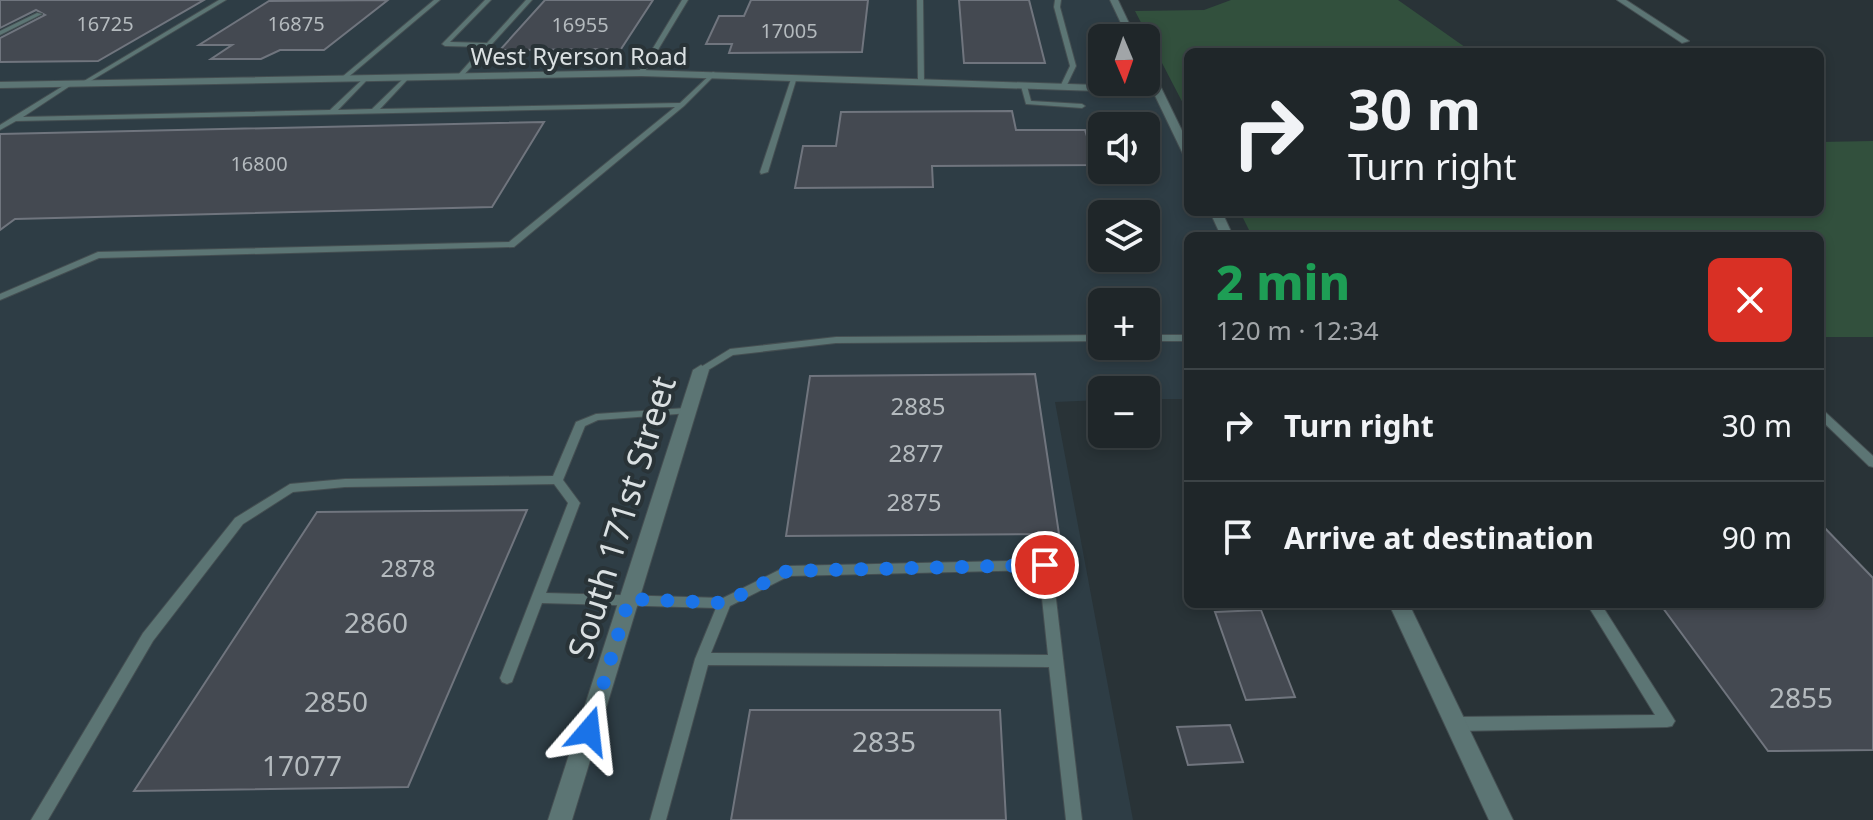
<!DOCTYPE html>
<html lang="en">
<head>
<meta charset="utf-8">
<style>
  :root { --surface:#1f2629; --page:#272e31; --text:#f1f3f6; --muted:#a1a5a8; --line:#3c4346 }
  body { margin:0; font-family:"Noto Sans",sans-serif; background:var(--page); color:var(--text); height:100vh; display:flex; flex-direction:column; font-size:30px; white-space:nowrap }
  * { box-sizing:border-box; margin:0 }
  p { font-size:26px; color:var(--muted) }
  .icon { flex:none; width:44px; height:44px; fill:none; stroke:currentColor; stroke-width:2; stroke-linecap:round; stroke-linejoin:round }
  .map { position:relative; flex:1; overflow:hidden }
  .details { position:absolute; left:1184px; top:232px; width:640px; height:376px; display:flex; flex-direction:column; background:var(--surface); border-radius:12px; box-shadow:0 4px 12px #0003,0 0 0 2px var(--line) }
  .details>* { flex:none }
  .guide { position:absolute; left:1184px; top:48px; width:640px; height:168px; border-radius:12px; box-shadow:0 4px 12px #0003,0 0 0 2px var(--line); background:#1f2629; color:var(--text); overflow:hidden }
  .needle { width:52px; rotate:178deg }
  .buttons { position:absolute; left:1088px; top:24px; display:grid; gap:16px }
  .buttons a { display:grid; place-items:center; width:72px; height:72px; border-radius:12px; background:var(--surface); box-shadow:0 4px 12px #0003,0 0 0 2px var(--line); font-size:40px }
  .pin { position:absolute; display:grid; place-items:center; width:68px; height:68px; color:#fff; margin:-34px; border:4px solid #fff; border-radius:50%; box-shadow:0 2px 8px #0007 }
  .me { position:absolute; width:88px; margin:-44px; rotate:17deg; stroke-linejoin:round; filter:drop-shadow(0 0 6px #0008) }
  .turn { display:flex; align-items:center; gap:28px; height:168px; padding:0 32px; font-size:36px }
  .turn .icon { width:104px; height:104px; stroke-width:2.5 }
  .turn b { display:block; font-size:56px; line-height:68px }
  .round { display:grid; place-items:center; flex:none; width:84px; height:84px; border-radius:12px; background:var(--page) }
  .summary { display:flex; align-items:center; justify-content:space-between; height:136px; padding:0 32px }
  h1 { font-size:48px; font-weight:800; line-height:60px; color:#1e9e55 }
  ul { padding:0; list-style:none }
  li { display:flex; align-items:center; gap:24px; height:112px; padding:0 32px; border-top:2px solid var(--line) }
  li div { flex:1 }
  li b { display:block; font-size:30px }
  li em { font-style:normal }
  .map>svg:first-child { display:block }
  .built { fill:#2e3d45; fill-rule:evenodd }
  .green { fill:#32503d }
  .building { fill:#444951; stroke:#70757e; stroke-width:2 }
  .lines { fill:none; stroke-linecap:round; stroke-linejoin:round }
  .service-casing { stroke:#454f52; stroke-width:2 }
  .minor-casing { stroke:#454f52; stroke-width:2 }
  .tertiary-casing { stroke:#454f52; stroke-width:2 }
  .service { fill:#5c7574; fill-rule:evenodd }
  .minor { fill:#5c7574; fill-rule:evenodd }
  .tertiary { fill:#5c7574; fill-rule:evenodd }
  .route { stroke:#1a73e8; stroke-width:14; stroke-dasharray:0 25.2 }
  .labels { text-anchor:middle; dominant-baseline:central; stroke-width:8; stroke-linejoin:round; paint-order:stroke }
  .far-number-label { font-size:20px; fill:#b4babe }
  .far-street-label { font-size:24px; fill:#dae0e2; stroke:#293337 }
  .number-label { font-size:24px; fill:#b4babe }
  .near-number-label { font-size:28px; fill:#b4babe }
  .near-street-label { font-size:34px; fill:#dae0e2; stroke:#293337 }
</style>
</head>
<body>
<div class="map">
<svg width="1873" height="820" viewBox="0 0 1873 820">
  <rect width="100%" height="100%" fill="#293337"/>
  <!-- built -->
  <path class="built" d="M0 0H1114L1132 38H1102V82H1146V67L1188 154V212H1216L1227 236H1188V399H1146V390H1102V400L1055 402 1133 820H0ZM1102 126H1146V170H1102ZM1102 214H1146V258H1102ZM1102 302H1146V346H1102Z"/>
  <!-- green -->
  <path class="green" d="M1231 0H1398L1472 52H1188V113L1135 11 1204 10Z
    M1873 141V337H1820V236H1252L1240 212H1820V142Z"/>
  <!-- building -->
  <path class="building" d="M0 0H204L98 61 0 62V38L45 15 36 10 0 28Z
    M388 0 324 50H280L261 59H211L232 45H199L269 1Z
    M545 0H653L621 49 500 50Z
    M751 0H868L862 52 729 53 732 44H706L719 16H744Z
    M959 0H1029L1045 63H964Z
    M1012 111 1016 130H1085L1096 165 932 166 933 187 795 188 803 146H836L841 112Z
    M544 122 492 207 15 219 0 230V134Z
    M1035 374 1059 534 786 536 810 376Z
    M527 510 408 787 134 791 317 512Z
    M1820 523 1873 578V750L1768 751 1660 604H1820Z
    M1261 610 1295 697 1246 700 1215 612Z
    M750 710H1000L1006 820H731Z
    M1230 725 1243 762 1188 765 1177 727Z"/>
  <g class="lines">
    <defs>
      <path id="service" d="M219 0H226L84 85 79 84Z
        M434 0H440L346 79H342V77Z
        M485 0H491L450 42 487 43 526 0H532L462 77H458V75L483 47 445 46 442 44Z
        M682 0H688L644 73 639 74 638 73Z
        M917 0H923L924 82 921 84 918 82Z
        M1055 0H1061L1060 7 1076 66 1066 87 1063 89 1060 87 1070 66 1054 7Z
        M37 13 42 14 0 35V31Z
        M713 72 715 73V75L684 106 514 247 99 258 0 300V294L98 252 509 242 675 107 16 121 0 130V125L68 83 73 84 23 117 330 110 366 76 368 77V79L338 110 372 109 407 75 410 77 409 78 380 109 680 103Z
        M792 76 797 77 768 172 761 174 760 172Z
        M1024 84 1027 86 1031 101 1082 104 1085 106 1082 108 1026 104 1021 86Z
        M1102 335V341L836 343 733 355 705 372H697L696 370 730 349 836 337Z
        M1146 335H1188V341H1146Z
        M686 408 690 409 692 411 690 413 598 420 585 426 563 480 580 503 546 593 723 598 787 566 1045 560 1050 562 1052 565 1082 820H1066L1049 667 708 665 666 820H650L695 659 716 608 542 603 512 682 507 684 502 682 500 678 568 503 554 484 345 487 293 492 243 524 153 641 48 820H31L143 633 235 518 290 484 345 479 553 476 576 422 596 414ZM1039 570 1048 655 711 653 730 606 789 576Z
        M1820 410 1824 411 1873 456V467L1869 466 1820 419Z
        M1587 604H1601L1672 716 1675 721 1672 726 1667 727 1456 731 1451 729 1448 724 1451 719 1456 717 1655 715Z"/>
      <path id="minor" d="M1617 0H1626L1689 41 1682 43Z
        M641 70 1157 87 1162 90 1157 93 641 76 0 88V82Z
        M701 365 709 370 572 820H548L693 370Z"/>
      <path id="tertiary" d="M1110 0H1118L1136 38H1128Z
        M1146 64 1151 67 1188 143V157L1183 154 1146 77Z
        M1210 212H1222L1233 236H1221Z
        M1389 604H1409L1513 820H1489Z"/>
    </defs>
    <!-- service casing -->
    <use href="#service" class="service-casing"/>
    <!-- minor casing -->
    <use href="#minor" class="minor-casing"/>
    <!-- tertiary casing -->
    <use href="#tertiary" class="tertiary-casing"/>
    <!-- service -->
    <use href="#service" class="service"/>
    <!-- minor -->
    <use href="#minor" class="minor"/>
    <!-- tertiary -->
    <use href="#tertiary" class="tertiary"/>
  </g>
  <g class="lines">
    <!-- route -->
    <path class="route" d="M589 731 629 599 725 603 787 571 1045 565"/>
  </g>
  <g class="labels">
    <!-- far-number labels -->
    <g class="far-number-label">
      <text x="105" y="23">16725</text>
      <text x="296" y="23">16875</text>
      <text x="580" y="24">16955</text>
      <text x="789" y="30">17005</text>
      <text x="259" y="163">16800</text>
    </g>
    <!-- far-street labels -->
    <g class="far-street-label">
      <text x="579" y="55">West Ryerson Road</text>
    </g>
    <!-- number labels -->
    <g class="number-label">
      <text x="918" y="405">2885</text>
      <text x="916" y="452">2877</text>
      <text x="914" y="501">2875</text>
      <text x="408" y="567">2878</text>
    </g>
    <!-- near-number labels -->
    <g class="near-number-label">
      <text x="376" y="622">2860</text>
      <text x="1801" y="697">2855</text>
      <text x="336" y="701">2850</text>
      <text x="884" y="741">2835</text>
      <text x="302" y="765">17077</text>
    </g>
    <!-- near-street labels -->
    <g class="near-street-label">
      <text transform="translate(621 517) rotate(-73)">South 171st Street</text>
    </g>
  </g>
</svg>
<div class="buttons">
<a><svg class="needle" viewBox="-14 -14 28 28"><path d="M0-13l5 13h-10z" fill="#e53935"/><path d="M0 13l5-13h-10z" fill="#a1a5a8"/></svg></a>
<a><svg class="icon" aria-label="sound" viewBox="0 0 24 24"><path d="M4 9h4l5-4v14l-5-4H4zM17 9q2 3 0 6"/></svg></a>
<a><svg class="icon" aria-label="layers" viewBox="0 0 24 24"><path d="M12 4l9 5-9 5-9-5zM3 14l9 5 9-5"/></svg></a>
<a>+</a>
<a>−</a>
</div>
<div class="pin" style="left:1045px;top:565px;background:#d93025"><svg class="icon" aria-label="arrive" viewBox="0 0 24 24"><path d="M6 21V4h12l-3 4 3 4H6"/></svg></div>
<svg class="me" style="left:589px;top:731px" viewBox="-20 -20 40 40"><path d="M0-17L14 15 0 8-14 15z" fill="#1a73e8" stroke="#fff" stroke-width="4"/></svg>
<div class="guide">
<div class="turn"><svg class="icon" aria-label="right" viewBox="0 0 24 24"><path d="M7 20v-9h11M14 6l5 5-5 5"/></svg><div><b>30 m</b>Turn right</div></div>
</div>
<section class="details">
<div class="summary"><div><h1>2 min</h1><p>120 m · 12:34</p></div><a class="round" style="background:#d93025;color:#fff"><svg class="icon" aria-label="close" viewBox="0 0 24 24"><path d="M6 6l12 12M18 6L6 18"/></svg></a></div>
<ul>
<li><svg class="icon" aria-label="right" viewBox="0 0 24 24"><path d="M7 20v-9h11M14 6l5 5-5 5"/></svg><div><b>Turn right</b></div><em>30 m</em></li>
<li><svg class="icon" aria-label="arrive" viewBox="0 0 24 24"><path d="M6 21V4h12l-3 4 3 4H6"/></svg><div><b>Arrive at destination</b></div><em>90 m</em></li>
</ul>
</section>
</div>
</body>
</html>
